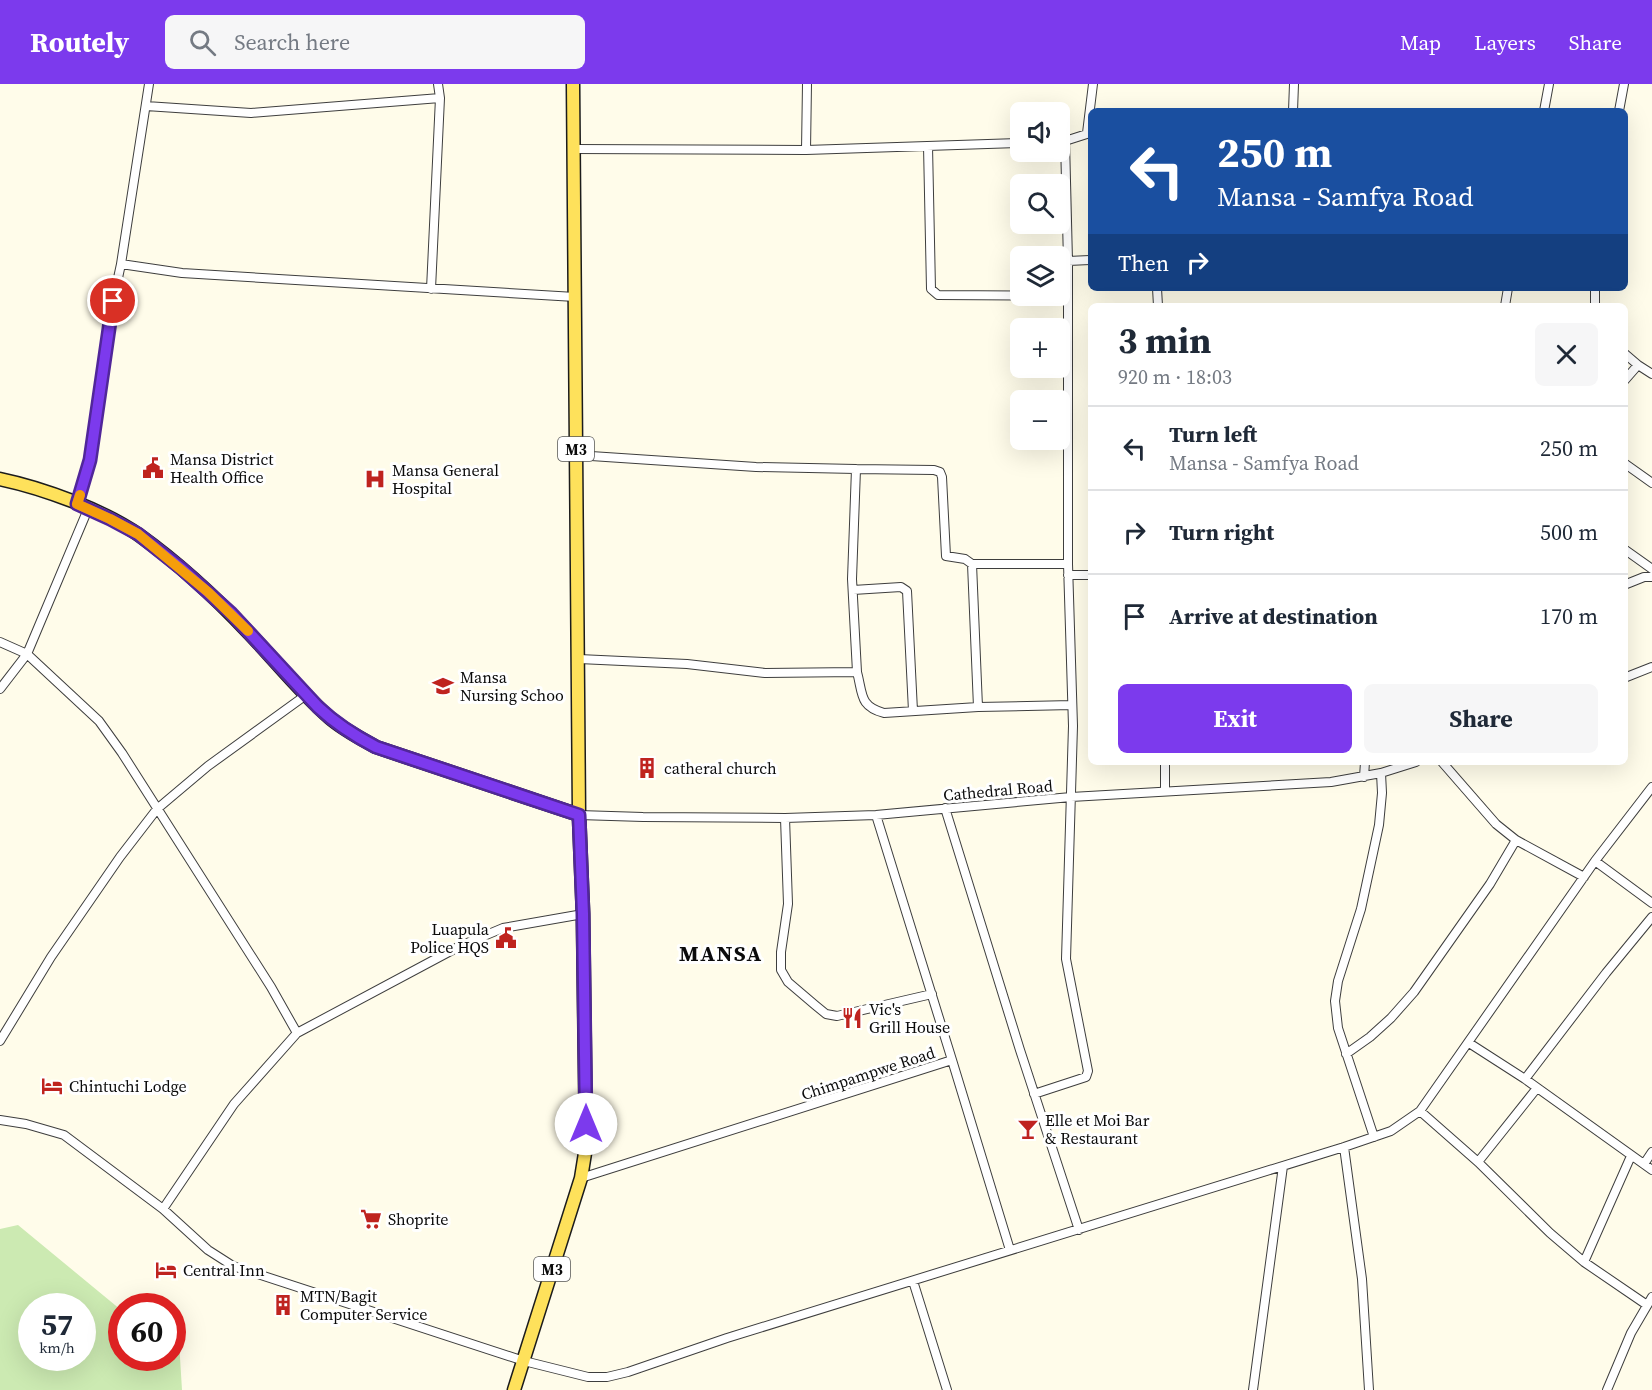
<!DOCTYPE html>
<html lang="en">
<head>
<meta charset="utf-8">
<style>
  :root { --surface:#fff; --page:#f6f6f7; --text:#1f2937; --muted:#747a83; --line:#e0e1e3; --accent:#7c3aed }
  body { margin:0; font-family:"Source Serif 4",serif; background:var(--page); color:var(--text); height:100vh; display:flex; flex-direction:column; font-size:22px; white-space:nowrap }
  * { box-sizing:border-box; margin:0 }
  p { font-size:20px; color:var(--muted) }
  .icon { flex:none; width:33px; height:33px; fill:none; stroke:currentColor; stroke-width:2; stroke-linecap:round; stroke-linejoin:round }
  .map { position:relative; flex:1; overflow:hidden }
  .panel { position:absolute; left:1088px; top:219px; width:540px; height:462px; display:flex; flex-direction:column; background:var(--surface); border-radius:9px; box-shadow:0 6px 24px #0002 }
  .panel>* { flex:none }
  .guide { position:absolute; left:1088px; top:24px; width:540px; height:183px; border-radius:9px; box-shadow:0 6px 24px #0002; background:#1a4fa0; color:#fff; overflow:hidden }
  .fabs { position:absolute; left:1010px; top:18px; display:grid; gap:12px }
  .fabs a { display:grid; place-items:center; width:60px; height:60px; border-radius:9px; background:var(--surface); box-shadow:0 6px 24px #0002; font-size:30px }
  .speed { position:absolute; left:18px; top:1209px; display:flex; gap:12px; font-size:30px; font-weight:700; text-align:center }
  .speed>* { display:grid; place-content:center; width:78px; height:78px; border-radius:50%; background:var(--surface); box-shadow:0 6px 24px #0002; line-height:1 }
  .speed small { font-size:15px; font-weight:400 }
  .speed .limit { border:9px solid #d22; background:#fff; color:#111 }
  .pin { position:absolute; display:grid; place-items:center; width:51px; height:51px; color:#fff; margin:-26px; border:3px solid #fff; border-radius:50%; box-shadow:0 2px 6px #0007 }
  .me { position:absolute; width:66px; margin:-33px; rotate:0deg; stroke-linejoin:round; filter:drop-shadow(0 0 4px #0008) }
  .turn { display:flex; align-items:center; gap:21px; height:126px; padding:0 30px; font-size:27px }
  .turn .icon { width:78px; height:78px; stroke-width:2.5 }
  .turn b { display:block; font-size:42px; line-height:51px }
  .then { display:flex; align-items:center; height:57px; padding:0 30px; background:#0003; gap:12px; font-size:22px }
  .round { display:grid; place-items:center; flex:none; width:63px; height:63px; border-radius:9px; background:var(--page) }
  .headline { display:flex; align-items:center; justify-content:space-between; height:102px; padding:0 30px }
  h1 { font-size:36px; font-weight:700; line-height:45px }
  .cta { display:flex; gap:12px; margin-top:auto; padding:12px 30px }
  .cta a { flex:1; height:69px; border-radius:9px; background:var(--accent); color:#fff; font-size:24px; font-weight:700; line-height:69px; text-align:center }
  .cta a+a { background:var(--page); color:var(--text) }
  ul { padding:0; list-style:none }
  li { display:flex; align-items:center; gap:18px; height:84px; padding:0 30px; border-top:2px solid var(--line) }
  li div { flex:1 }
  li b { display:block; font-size:22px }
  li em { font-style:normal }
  header { display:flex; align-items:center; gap:36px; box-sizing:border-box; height:84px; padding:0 30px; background:var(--accent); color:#fff }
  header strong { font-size:28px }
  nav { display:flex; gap:33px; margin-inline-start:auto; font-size:21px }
  .search { width:420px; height:54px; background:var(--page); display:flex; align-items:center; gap:15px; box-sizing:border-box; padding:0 21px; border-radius:9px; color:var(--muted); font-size:22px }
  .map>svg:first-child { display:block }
  .green { fill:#cceab2; fill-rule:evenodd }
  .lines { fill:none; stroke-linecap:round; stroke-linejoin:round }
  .minor-casing { stroke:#3e3e3e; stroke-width:10 }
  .primary-casing { stroke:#1c1c1c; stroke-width:15 }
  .minor { stroke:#fff; stroke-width:8 }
  .primary { stroke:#fee15b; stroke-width:12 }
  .route-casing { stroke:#51269a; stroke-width:15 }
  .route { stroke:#7c3aed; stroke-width:10 }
  .slow { stroke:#f59e0b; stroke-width:10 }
  .labels { text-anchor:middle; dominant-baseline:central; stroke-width:6; stroke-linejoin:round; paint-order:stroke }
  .shield { fill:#fff; stroke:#545454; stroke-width:1.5 }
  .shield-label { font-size:15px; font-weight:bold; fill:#0b0b0b }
  .poi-label { font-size:16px; fill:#0b0b0b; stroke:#fff; text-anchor:start }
  .street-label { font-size:16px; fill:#0b0b0b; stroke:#fff }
  .district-label { font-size:22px; font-weight:bold; letter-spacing:1.5px; fill:#0b0b0b; stroke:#fff }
</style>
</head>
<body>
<header>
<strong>Routely</strong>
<div class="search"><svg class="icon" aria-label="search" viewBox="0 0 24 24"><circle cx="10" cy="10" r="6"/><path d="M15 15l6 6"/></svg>Search here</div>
<nav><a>Map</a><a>Layers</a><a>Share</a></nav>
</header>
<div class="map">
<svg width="1652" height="1306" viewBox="0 0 1652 1306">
  <rect width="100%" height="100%" fill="#fffcea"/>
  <!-- green -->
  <path class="green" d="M18 1141 121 1226 122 1274H172L173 1254 179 1257 182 1306H0V1145ZM82 1222V1274H32V1222Z"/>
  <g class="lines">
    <defs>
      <path id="minor" d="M438 0 440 14
        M146 22 251 29 440 14 431 205
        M1293 27 1294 0
        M1544 27 1549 0
        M1619 27 1624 0
        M1087 49 1093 0
        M1065 57 1090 49
        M928 62 931 205 938 211 1068 212
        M573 65 806 66 1020 59
        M806 66 807 0
        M1068 177 1090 176
        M121 180 149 0
        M1157 204 1158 222
        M1505 222 1508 204
        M1595 222V204
        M1624 269 1638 281
        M1624 297 1638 281 1652 290
        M576 371 756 383 856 385 852 495 857 588
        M1624 379 1652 399
        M856 385 934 386 940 388 942 393 946 472 965 475 972 480H1068
        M77 420 88 388 109 236 121 180 182 189 575 213
        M88 425 27 570 99 637 122 669 271 903 297 949 234 1020 163 1125
        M1624 465 1652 485
        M972 480 978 623
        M1068 491H1090
        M1624 501 1644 493H1652
        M853 506 901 503 907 507 913 627
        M0 558 27 570 0 605
        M579 575 687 580 765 589 857 588C863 610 859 622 884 629L978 623 1072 621
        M1624 594 1652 583
        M1442 678 1496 740 1516 756 1584 793
        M1364 693 1365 678
        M1165 707V678
        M945 724 1020 966 1079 1146
        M579 731 643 733 785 734 876 731 1071 713 1331 698 1381 689 1416 678
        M785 734 788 820 781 868V886L788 898 815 921 826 930 837 932 932 910
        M1595 777 1652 819
        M297 949 460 862 503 844 583 830
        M0 957 51 873 120 773 157 725 208 682 306 611
        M1469 959 1525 995 1652 1086
        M1346 970 1370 953 1391 934 1414 908 1490 800 1516 756
        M952 976 1010 1166
        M1525 995 1606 889 1652 833
        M1034 1010 1086 993 1088 987 1066 875 1073 642 1068 480V177L1065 57H1059
        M1420 1027 1478 1078 1550 1149 1584 1178 1647 1221
        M0 1036 26 1040 64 1051 163 1125 208 1166 233 1182 524 1277 588 1293H607L628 1288 727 1254 1344 1063 1391 1047 1420 1027 1595 777 1652 703
        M1374 1053 1338 944 1335 917 1338 897 1361 825 1379 741 1382 709 1381 689
        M1344 1063 1362 1195 1369 1306
        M1478 1078 1537 1004
        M1644 1080 1652 1068
        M581 1094 952 976 876 731
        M1584 1178 1631 1072
        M913 1197 947 1306
        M1253 1306 1283 1082
        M1607 1306 1631 1249 1652 1213"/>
      <path id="primary" d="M0 395C43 404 103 426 139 451 178 479 215 513 248 548 275 576 300 608 330 634 344 646 360 654 376 663L579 731
        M514 1306 581 1094 586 1063 583 830 579 731 573 0"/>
    </defs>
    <!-- minor casing -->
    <use href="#minor" class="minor-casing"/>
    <!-- primary casing -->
    <use href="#primary" class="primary-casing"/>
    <!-- minor -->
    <use href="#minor" class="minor"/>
    <!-- primary -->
    <use href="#primary" class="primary"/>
  </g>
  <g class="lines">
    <defs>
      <path id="route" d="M113 217 90 376 77 420 110 435 138 450 182 485 231 529 318 623C336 640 355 652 376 663L579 731 583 830 586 1040"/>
    </defs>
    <!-- route casing -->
    <use href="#route" class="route-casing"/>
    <!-- route -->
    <use href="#route" class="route"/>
    <!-- slow -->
    <path class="slow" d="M80 411 77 420 110 435 138 450 208 508 248 547"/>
  </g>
  <!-- icons -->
  <defs>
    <symbol id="civic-bare" viewBox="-9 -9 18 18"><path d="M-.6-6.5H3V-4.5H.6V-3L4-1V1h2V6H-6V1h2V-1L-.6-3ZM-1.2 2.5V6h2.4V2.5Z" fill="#bf231f" stroke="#fff" stroke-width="2.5" paint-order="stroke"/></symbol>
    <symbol id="hospital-bare" viewBox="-9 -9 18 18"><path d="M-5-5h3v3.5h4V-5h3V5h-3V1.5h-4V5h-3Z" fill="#bf231f" stroke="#fff" stroke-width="2.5" paint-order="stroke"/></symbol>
    <symbol id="university-bare" viewBox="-9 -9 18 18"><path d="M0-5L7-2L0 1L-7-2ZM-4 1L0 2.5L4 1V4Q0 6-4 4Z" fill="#bf231f" stroke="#fff" stroke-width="2.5" paint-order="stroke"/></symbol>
    <symbol id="building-bare" viewBox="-9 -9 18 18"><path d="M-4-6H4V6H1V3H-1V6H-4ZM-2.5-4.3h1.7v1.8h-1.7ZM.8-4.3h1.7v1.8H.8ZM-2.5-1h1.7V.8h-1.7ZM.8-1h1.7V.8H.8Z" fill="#bf231f" stroke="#fff" stroke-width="2.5" paint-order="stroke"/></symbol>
    <symbol id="restaurant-bare" viewBox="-9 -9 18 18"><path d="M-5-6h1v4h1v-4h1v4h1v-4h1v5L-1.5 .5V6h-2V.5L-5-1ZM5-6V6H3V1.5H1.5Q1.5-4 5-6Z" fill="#bf231f" stroke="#fff" stroke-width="2.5" paint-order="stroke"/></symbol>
    <symbol id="hotel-bare" viewBox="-9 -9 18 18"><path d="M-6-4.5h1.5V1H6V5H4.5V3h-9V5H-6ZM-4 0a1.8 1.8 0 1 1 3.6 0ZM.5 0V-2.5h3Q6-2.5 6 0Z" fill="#bf231f" stroke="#fff" stroke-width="2.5" paint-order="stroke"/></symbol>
    <symbol id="bar-bare" viewBox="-9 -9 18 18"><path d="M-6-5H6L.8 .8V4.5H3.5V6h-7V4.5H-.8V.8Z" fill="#bf231f" stroke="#fff" stroke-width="2.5" paint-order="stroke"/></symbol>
    <symbol id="supermarket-bare" viewBox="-9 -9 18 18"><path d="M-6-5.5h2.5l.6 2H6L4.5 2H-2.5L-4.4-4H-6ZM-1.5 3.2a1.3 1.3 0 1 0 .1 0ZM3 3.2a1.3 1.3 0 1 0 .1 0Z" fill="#bf231f" stroke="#fff" stroke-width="2.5" paint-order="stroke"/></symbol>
  </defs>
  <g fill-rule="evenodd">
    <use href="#civic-bare" x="138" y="369" width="30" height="30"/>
    <use href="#hospital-bare" x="360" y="380" width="30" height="30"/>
    <use href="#university-bare" x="428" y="587" width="30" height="30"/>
    <use href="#building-bare" x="632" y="669" width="30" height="30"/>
    <use href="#civic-bare" x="491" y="839" width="30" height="30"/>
    <use href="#restaurant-bare" x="837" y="919" width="30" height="30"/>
    <use href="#hotel-bare" x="37" y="987" width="30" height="30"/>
    <use href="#bar-bare" x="1013" y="1030" width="30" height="30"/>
    <use href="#supermarket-bare" x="356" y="1120" width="30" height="30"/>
    <use href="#hotel-bare" x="151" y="1171" width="30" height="30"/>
    <use href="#building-bare" x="268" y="1206" width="30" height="30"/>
  </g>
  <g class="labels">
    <!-- shield labels -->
    <g class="shield">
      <rect x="558" y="353" width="36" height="24" rx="4.5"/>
      <rect x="534" y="1173" width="36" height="24" rx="4.5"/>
    </g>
    <g class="shield-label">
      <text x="576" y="365">M3</text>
      <text x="552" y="1185">M3</text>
    </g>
    <!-- poi labels -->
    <g class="poi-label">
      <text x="170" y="375">Mansa District<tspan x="170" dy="18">Health Office</tspan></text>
      <text x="392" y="386">Mansa General<tspan x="392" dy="18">Hospital</tspan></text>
      <text x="460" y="593">Mansa<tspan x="460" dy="18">Nursing Schoo</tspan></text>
      <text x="664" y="684">catheral church</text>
      <text x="489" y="845" text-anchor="end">Luapula<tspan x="489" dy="18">Police HQS</tspan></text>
      <text x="869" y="925">Vic's<tspan x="869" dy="18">Grill House</tspan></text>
      <text x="69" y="1002">Chintuchi Lodge</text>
      <text x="1045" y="1036">Elle et Moi Bar<tspan x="1045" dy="18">&amp; Restaurant</tspan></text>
      <text x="388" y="1135">Shoprite</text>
      <text x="183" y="1186">Central Inn</text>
      <text x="300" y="1212">MTN/Bagit<tspan x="300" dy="18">Computer Service</tspan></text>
    </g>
    <!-- street labels -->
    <g class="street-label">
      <text transform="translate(998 706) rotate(-5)">Cathedral Road</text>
      <text transform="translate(868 989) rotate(-18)">Chimpampwe Road</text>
    </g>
    <!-- district labels -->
    <g class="district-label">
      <text x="721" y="869">MANSA</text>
    </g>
  </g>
</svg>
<div class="fabs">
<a><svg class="icon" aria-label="sound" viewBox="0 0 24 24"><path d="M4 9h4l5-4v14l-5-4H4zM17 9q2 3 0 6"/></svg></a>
<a><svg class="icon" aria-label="search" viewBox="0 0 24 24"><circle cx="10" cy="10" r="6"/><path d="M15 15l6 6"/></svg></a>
<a><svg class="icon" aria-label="layers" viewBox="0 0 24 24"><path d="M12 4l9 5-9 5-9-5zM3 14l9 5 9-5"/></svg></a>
<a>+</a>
<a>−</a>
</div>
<div class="speed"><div>57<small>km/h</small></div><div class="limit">60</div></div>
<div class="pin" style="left:113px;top:217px;background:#d93025"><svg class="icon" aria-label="arrive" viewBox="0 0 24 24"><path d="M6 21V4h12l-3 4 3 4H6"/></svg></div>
<svg class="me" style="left:586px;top:1040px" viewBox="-20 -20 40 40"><circle r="19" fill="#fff"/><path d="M0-13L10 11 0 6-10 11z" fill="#7c3aed"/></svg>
<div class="guide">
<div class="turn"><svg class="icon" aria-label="left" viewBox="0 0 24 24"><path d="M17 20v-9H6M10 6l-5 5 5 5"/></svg><div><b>250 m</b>Mansa - Samfya Road</div></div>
<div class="then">Then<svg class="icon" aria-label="right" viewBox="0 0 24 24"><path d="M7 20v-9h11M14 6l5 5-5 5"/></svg></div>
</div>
<section class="panel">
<div class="headline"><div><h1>3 min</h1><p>920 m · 18:03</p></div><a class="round"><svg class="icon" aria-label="close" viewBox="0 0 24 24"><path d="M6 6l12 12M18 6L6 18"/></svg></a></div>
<ul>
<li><svg class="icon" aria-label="left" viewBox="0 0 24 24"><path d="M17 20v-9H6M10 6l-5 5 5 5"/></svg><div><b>Turn left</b><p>Mansa - Samfya Road</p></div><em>250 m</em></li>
<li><svg class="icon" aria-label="right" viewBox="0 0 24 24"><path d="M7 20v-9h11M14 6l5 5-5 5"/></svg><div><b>Turn right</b></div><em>500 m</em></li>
<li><svg class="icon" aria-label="arrive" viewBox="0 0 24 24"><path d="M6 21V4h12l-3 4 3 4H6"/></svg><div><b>Arrive at destination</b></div><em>170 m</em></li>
</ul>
<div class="cta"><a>Exit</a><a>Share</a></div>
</section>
</div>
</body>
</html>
